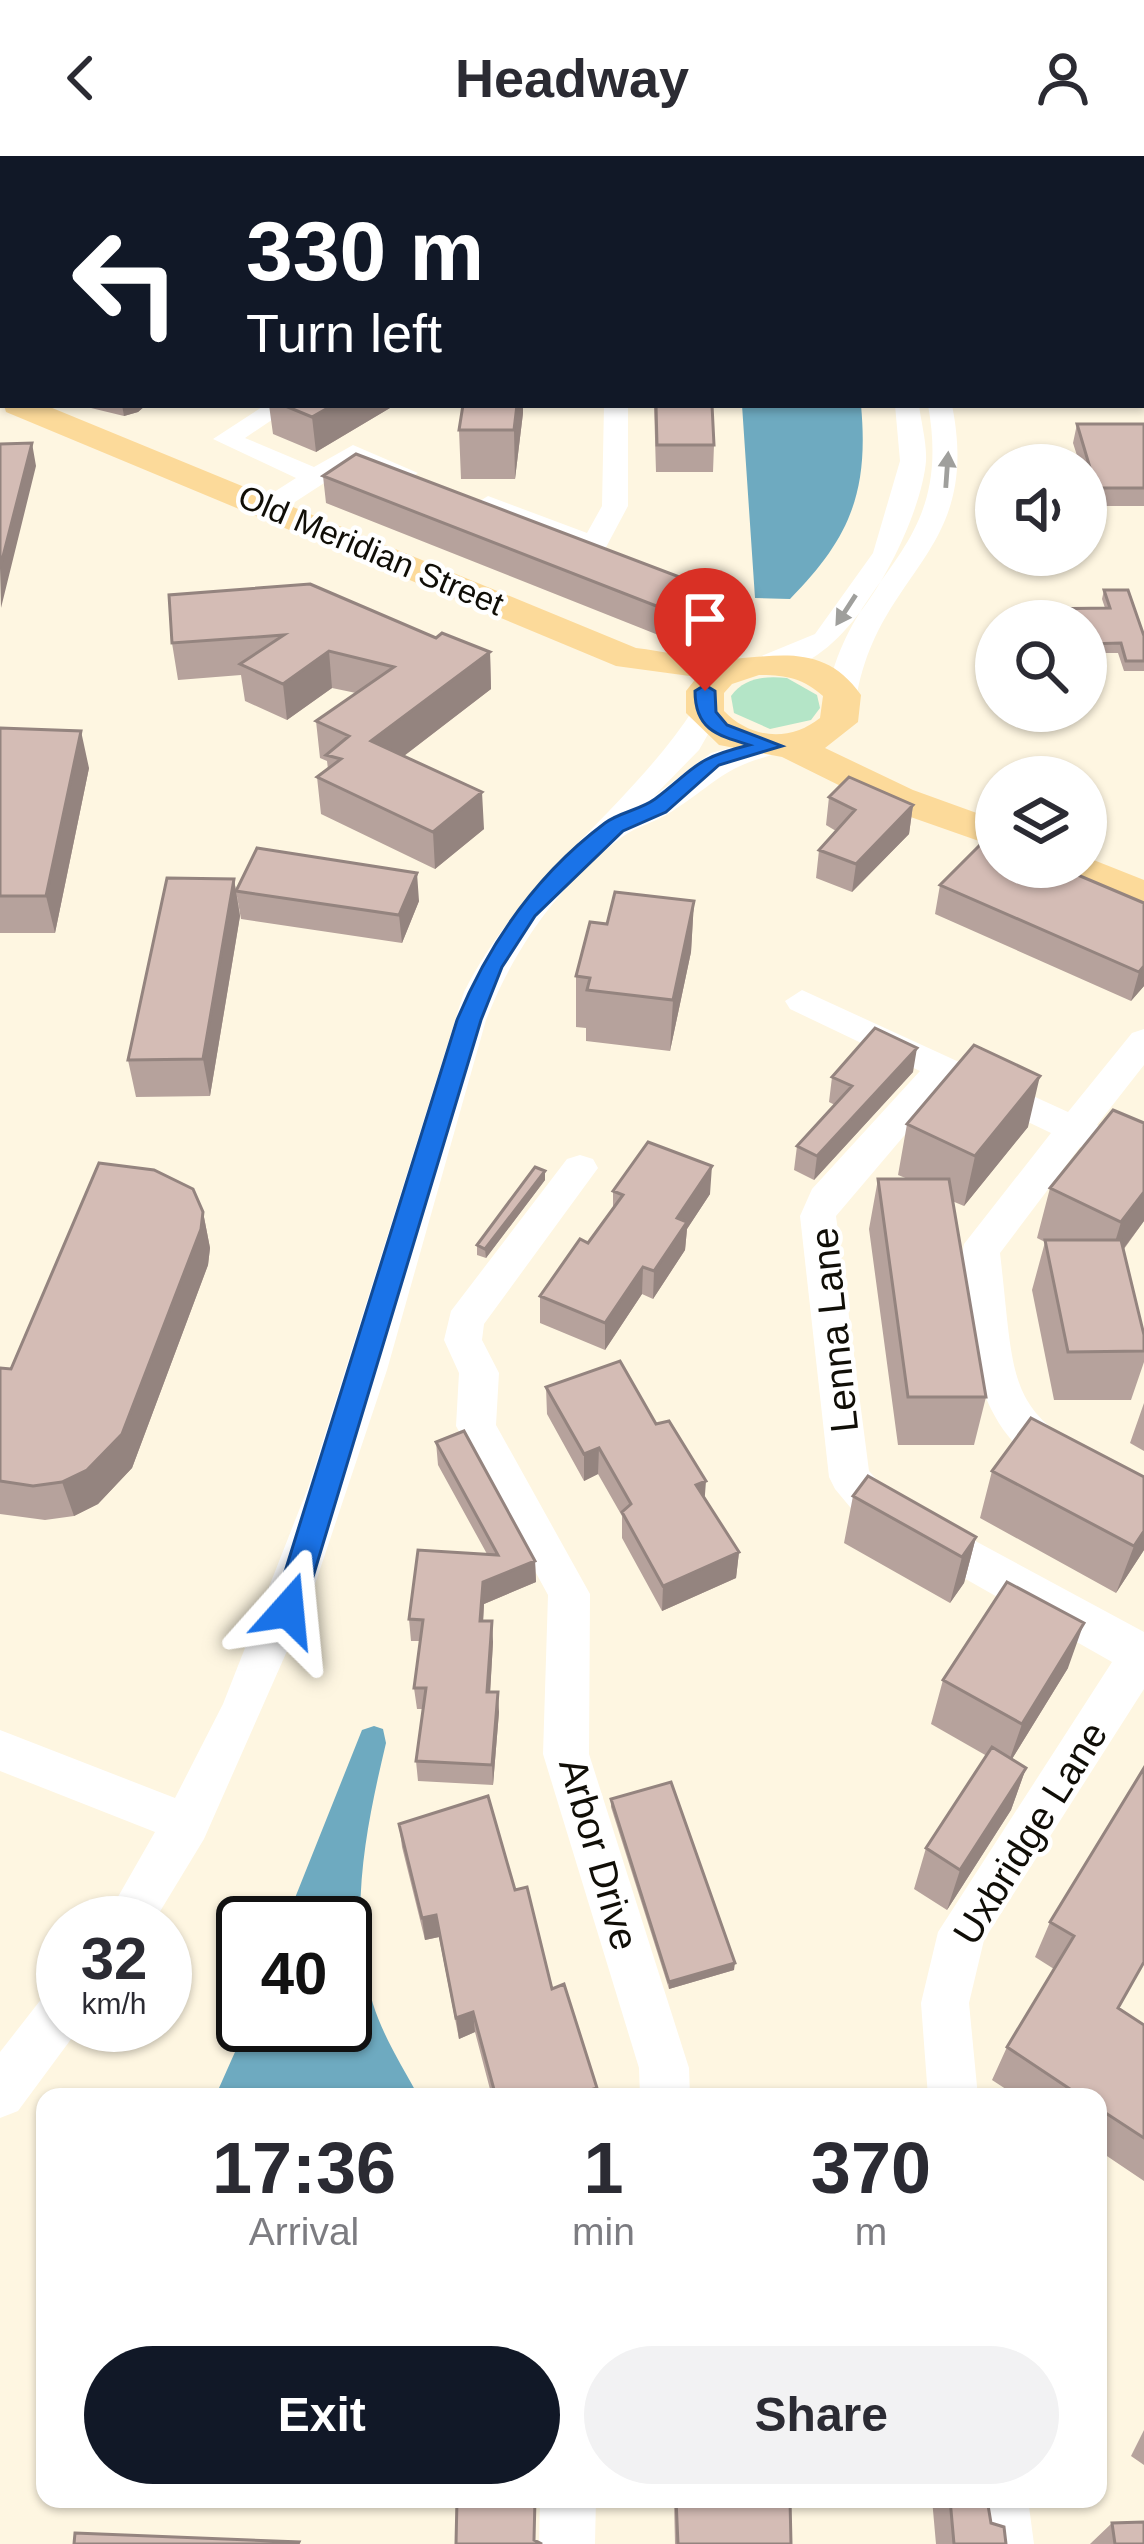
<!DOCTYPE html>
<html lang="en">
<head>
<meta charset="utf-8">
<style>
  :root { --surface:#fff; --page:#f2f2f3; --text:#2b2b33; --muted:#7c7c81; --accent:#111827 }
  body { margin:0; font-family:Arial,sans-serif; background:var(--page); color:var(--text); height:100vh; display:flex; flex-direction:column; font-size:45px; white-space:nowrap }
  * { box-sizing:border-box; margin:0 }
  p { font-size:39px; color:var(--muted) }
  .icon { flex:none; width:66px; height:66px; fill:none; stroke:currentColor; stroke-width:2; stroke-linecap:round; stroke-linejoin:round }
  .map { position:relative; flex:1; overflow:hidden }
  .panel { position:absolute; left:36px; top:1932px; width:1071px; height:420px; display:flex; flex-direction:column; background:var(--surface); border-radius:24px; box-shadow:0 3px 9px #0004 }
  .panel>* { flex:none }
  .guide { position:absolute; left:0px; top:0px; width:1146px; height:252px; box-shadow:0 3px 9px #0004; background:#111827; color:#fff; overflow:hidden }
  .tools { position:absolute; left:975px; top:288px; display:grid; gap:24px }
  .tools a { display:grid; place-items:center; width:132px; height:132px; border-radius:50%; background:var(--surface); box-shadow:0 3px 9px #0004; font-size:60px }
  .speed { position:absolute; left:36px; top:1740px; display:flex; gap:24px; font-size:60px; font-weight:700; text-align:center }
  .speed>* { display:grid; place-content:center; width:156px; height:156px; border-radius:50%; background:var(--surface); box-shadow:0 3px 9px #0004; line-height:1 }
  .speed small { font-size:30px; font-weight:400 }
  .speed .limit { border:6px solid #111; border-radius:18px; background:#fff; color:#111 }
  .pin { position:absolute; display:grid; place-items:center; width:102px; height:102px; color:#fff; margin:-123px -51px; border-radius:50% 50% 50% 0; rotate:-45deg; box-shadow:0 0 12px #0007 }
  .pin .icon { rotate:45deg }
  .me { position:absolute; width:132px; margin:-66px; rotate:18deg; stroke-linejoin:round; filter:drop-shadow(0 0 9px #0008) }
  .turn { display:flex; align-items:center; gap:42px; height:252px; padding:0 48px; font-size:54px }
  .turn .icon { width:156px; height:156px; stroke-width:2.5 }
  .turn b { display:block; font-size:84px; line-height:102px }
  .eta { display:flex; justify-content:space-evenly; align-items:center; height:204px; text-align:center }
  .eta b { font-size:72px; font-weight:700; line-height:84px }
  .primary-button { display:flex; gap:24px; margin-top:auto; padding:24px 48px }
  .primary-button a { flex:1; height:138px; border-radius:72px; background:var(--accent); color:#fff; font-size:48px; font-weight:700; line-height:138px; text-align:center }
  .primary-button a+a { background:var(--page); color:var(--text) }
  header { display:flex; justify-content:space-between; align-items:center; height:156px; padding:0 48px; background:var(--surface); font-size:54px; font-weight:700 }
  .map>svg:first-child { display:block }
  .green { fill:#b4e5c7 }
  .water { fill:#6eaac0 }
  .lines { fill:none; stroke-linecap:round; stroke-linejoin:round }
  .minor { fill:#fff; fill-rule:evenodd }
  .major { fill:#fcda9a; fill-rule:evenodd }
  .wall { fill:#b6a29c }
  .shaded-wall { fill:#94847f }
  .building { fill:#d4bcb5; stroke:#94847f; stroke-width:3 }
  .oneway { fill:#9f9f9c }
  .route { fill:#1a73e8; stroke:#114b97; stroke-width:3 }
  .labels { text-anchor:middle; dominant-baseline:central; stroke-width:9; stroke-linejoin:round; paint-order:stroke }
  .far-street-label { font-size:33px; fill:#100e07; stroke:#fff }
  .street-label { font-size:39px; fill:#100e07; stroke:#fff }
</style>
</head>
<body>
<header><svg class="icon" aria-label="back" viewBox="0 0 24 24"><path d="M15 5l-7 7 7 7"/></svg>Headway<svg class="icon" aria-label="person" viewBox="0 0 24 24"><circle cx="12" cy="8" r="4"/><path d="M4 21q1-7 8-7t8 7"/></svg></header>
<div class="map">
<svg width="1144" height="2388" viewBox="0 0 1144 2388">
  <rect width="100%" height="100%" fill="#fef6e1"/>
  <!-- green -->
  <path class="green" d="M787 522 817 539 820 552 811 564 770 573 734 557 731 540C745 521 766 520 787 522Z"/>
  <!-- water -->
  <path class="water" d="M742 249H861C869 336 850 382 790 443L755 442Z
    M374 1570 383 1573 386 1587C366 1671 347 1763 373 1848 383 1880 403 1912 419 1941H215L247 1869H345V1767H285L362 1574Z"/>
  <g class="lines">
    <!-- minor -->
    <path class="minor" d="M865 0H887L888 3H866Z
      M265 249H294L245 282 314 311 353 289 418 317 405 325 355 307 278 357H260V345L296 322 213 283Z
      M604 249H628V350L604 395H584L479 354 475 348 488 340 587 377 602 350Z
      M895 249H919C921 266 927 287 926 305 921 370 840 533 759 513V501L815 478 873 397 900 305Z
      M928 249H952C982 398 880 412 857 539L842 548 832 545 827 539C852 412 955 398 928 249Z
      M705 548 720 557 699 594 654 640 711 597 772 581 787 590 783 596C720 612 722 623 671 656 656 666 637 670 622 681 559 728 515 791 486 864L387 1214 310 1443 204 1683 153 1767H103L155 1676 0 1615V1574L175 1642 223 1548 309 1329 464 836C522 720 627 656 695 551Z
      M802 834 1068 956 1132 877 1144 873V909L1097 969 1144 991V1019L1080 991 1000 1097C1017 1242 1002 1259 1144 1324V1360C1033 1322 979 1282 968 1162 966 1139 959 1110 964 1088L1051 977 948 928 836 1060 869 1315 890 1339 1144 1476V1533L984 1784 969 1847 978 1941H928L921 1847 938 1776 1112 1506 860 1363 835 1333 829 1321 800 1060 812 1033 920 915 790 853 785 845Z
      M580 999 593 1003 598 1012 484 1168 482 1184 499 1217 496 1269 590 1438 589 1598 689 1912 690 1941H640L639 1912 543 1598 548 1439 456 1270 459 1217 444 1184 451 1155 567 1003Z
      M63 1830V1869L80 1871 18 1955 0 1962V1896L46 1837Z
      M540 2343H596L595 2388H539Z
      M972 2343H1028L1034 2388H978Z"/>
    <!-- major -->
    <path class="major" d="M0 173H3V191H0Z
      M1143 188H1144V206H1143Z
      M3 246 45 249 636 492C666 495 702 506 732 503 783 499 826 489 861 539L858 566 825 592 913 634 996 664V691L885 652 782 601 719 589 686 557V535L697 521 616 510 6 256ZM759 519C785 519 803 522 823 540L820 562C790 586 751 583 724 555V537L732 528Z
      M1086 701 1144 724V753L1059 720 1053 711H1086Z"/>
  </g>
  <!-- wall -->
  <path class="wall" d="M0 0H358V3H3V168L0 167Z
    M91 249H146L138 256 124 260 91 252Z
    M269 249H395L316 296 273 278Z
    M654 249H712L714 289 713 316H656Z
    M523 257 515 323H461L459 274Z
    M1077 268H1144V350H1092L1086 329V309H1080L1073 287Z
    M323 320 717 464 686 490 326 347Z
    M1104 434 1144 480V515H1124L1118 497H1086V465H1034L1035 453 1105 452 1102 443Z
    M169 439 436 482 490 496 491 533 404 600 484 673 435 713 321 658 317 621 328 613 327 605 320 602 316 565 356 537 332 532 287 564 245 545 241 519 178 524 172 487Z
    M0 572 89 612 55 777H0Z
    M829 641 913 649 909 678 852 736 816 722 819 694 836 675 826 669Z
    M234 723 240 760 210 940 136 941 128 904Z
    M940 729 1144 747V830L1131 845 935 758Z
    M236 735 419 745 402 787 241 763Z
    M694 745 691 796 670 895 586 885V872L576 871V820L607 768Z
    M913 916 814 1024 794 1014 797 990 835 949 829 946 832 921Z
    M907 968 1028 971 964 1050 952 1045 986 1241 974 1289H898L869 1073 878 1023H908L898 1019Z
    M545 1015V1024L486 1102 477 1099V1089Z
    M1050 1032 1144 1065 1124 1093 1144 1179V1206L1131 1244H1054L1032 1134 1045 1086 1037 1082Z
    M613 1035 710 1038 687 1073 685 1094 653 1143 642 1138 605 1194 540 1167V1140L588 1087 613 1053Z
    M203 1056 210 1092 208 1109 132 1312 98 1348 74 1360 45 1364 0 1358V1212L11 1213Z
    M546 1231 656 1268 739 1396 736 1422 662 1455 622 1382V1360L598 1318 584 1325 547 1258Z
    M1144 1247V1295L1130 1287Z
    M436 1286 535 1405 536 1426 484 1448 483 1465 493 1486 490 1536 499 1556 493 1629 418 1625 416 1605 423 1553H417L414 1532 420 1485H411L409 1463 487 1398 438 1309Z
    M992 1315 1144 1394 1116 1437 980 1362Z
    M853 1340 976 1381 964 1427 950 1447 844 1387Z
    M1068 1512 1012 1603 1026 1612 1011 1654 947 1754 914 1733 926 1692 987 1600 931 1568 943 1524Z
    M1144 1612 1119 1853 1144 1869V2025L1098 1994V1941H1018L992 1924 1007 1891 1054 1813 1035 1801 1050 1766Z
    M611 1643 734 1814 669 1833 611 1651Z
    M399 1668 515 1734 552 1833 596 1941H492L475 1876 459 1883 439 1781 425 1784 402 1691Z
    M1144 2274V2309L1131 2300Z
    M221 2343H395V2347Z
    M674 2343H790L791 2388H675Z
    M932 2343H987L991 2367 1006 2388H936Z
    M1112 2367 1144 2388H1090Z"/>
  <!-- shaded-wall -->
  <path class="shaded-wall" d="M122 249H146L138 256 124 260Z
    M333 249H395L316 296 312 261Z
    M517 249H523V257L515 323 514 274Z
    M32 287 36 310 1 452 0 412Z
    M719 436 717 464 686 490 687 462Z
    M329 495 332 532 287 564 283 528Z
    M490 496 491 533 375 622 371 585Z
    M81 575 89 612 55 777 46 740Z
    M482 636 484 673 435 713 433 676Z
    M913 649 909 678 852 736 856 708Z
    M417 717 419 745 402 787 399 759Z
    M234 723 240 760 210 940 203 903Z
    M694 745 691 796 670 895 673 844Z
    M1144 810V830L1131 845 1139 816Z
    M917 892 913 916 814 1024 817 1000Z
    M1040 920 1028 971 964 1050 975 1000Z
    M712 1010 710 1038 687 1073 685 1094 653 1143 654 1115 677 1062Z
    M545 1015V1024L486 1102 485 1093Z
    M1144 1036V1065L1106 1116 1121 1066Z
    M203 1056 210 1092 208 1109 132 1312 98 1348 74 1360 62 1326Z
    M643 1111 642 1138 605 1194V1167Z
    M599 1292 598 1318 584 1325V1298Z
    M706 1325 704 1351 696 1329Z
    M1144 1375V1394L1116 1437 1134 1390Z
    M976 1381 964 1427 950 1447 962 1401Z
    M739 1396 736 1422 662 1455 663 1430Z
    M535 1405 536 1426 484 1448 482 1486 480 1465 483 1426Z
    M492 1465 493 1486 489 1556 487 1536Z
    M1084 1467 1068 1512 1007 1611 1022 1568Z
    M498 1536 499 1556 493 1629 492 1609Z
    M1026 1612 1011 1654 947 1754 960 1714Z
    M436 1759 439 1781 425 1784 422 1762Z
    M735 1807 734 1814 669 1833V1826Z
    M473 1856 475 1876 459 1883 456 1862Z
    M597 1932 596 1941H567Z"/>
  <!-- building -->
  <path class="building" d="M0 0H87L86 3H3V124H0Z
    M131 0H353L352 3H130Z
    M283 249H333L312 261Z
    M463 249H517L514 274H459Z
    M656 249H712L714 289H657Z
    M1077 268H1144V332H1096Z
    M32 287 0 412V288Z
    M356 298 719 436 687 462 323 320Z
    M310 428 436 482 442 477 490 496 371 585 482 636 433 676 317 621 341 603 326 599 349 580 316 565 394 511 329 495 283 528 240 508 284 479 172 487 169 439Z
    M1104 434H1128L1144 480V505H1126L1121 487 1086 488V465H1039L1035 453 1110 452Z
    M0 572 81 575 46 740H0Z
    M849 621 913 649 856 708 819 694 855 654 829 641Z
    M988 681 996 684V711H1059L1144 747V810L1139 816 940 729Z
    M257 692 417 717 399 759 236 735Z
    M167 722 234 723 203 903 128 904Z
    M615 736 694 745 673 844 587 834 590 822 576 820 590 766 607 768Z
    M875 872 917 892 817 1000 797 990 852 930 832 921Z
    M974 889 1040 920 975 1000 907 968Z
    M1113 954 1144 967V1036L1121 1066 1050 1032Z
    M648 986 712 1010 677 1062 687 1066 654 1115 643 1111 605 1167 540 1140 580 1083 588 1087 623 1039 613 1035Z
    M99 1007 154 1014 193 1033 203 1056 201 1073 122 1278 87 1314 62 1326 33 1330 0 1325V1212L11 1213Z
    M535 1011 545 1015 485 1093 477 1089Z
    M878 1023H949L986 1241H908Z
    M1045 1084H1121L1144 1179V1195L1068 1196Z
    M620 1205 656 1268 669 1265 706 1325 696 1329 739 1396 663 1430 622 1356 631 1348 599 1292 584 1298 546 1231Z
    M1031 1262 1144 1321V1375L1134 1390 992 1315Z
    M464 1275 535 1405 483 1426 480 1465H492L487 1536H498L492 1609 416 1605 426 1532H414L423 1464 409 1463 418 1394 498 1399 436 1286Z
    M868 1320 976 1381 962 1401 853 1340Z
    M1007 1426 1084 1467 1022 1568 943 1524Z
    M992 1591 1026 1612 960 1714 926 1692Z
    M1144 1612V1806L1118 1852 1144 1869V1982L1098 1952V1941H1082L1007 1891 1074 1780 1050 1766Z
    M671 1626 735 1807 669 1826 611 1643Z
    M488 1640 515 1734 527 1731 552 1833 564 1828 597 1932 567 1941H496L473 1856 456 1862 436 1759 422 1762 399 1668Z
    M457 2343H535L534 2384 542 2388H456Z
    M676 2343H790L791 2388H678Z
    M950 2343H987L991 2367 1004 2371 1006 2388H954Z
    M1144 2366V2388H1115L1112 2367Z
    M75 2377 299 2386 298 2388H74Z"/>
  <!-- one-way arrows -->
  <defs><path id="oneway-solid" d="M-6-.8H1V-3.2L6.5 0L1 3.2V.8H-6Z" transform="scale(3)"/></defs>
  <g class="oneway">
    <use href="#oneway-solid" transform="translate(947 314) rotate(-86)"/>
    <use href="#oneway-solid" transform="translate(846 454) rotate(123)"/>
  </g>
  <!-- route -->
  <path class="route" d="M705 529 715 535 716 556 727 569 782 590 719 609 666 656 623 675 535 760 502 811 481 864 303 1454 288 1467 278 1463 273 1454 457 864C489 787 537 718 605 667 620 656 640 654 655 643 697 611 693 603 749 589 716 579 695 573 695 535Z"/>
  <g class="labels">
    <!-- far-street labels -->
    <g class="far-street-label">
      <text transform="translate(371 394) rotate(23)">Old Meridian Street</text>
    </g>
    <!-- street labels -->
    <g class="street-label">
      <text transform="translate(834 1174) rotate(-96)">Lenna Lane</text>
      <text transform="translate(1030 1677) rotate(-58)">Uxbridge Lane</text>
      <text transform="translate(599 1698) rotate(74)">Arbor Drive</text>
    </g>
  </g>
</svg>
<div class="tools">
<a><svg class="icon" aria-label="sound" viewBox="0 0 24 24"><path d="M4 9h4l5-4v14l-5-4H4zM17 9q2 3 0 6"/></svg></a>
<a><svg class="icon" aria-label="search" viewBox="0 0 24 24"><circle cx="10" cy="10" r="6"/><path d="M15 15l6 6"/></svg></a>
<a><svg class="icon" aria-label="layers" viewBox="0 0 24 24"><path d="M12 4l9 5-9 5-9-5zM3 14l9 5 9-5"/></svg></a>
</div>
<div class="speed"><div>32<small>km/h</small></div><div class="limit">40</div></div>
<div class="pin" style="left:705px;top:535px;background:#d93025"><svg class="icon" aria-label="arrive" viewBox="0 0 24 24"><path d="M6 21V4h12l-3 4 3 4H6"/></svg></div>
<svg class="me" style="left:288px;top:1454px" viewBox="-20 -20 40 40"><path d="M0-17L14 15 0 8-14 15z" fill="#1a73e8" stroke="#fff" stroke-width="4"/></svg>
<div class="guide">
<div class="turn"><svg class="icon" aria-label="left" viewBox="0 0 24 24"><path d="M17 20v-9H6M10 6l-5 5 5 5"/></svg><div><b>330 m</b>Turn left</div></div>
</div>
<section class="panel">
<div class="eta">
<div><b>17:36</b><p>Arrival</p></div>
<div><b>1</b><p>min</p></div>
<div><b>370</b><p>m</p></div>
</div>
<div class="primary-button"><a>Exit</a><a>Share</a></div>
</section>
</div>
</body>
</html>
